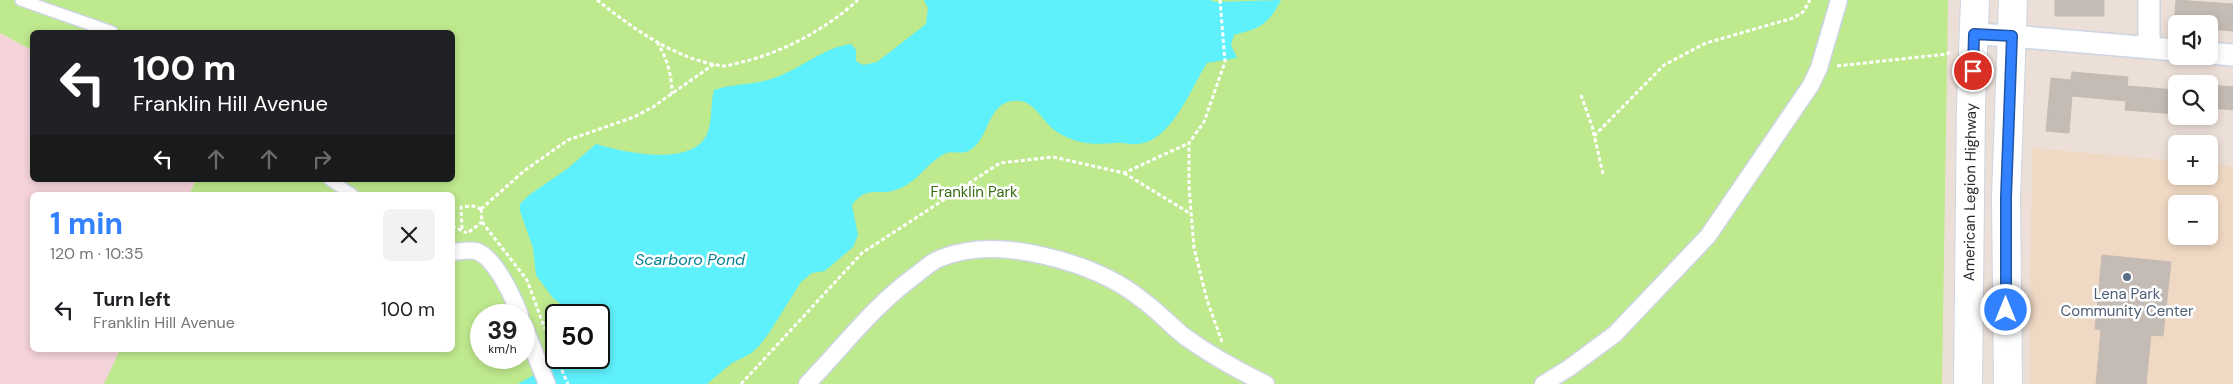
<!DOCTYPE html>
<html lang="en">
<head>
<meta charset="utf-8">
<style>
  :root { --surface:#fff; --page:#f2f2f2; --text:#202124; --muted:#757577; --accent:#3281ff }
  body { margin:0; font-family:"DM Sans",sans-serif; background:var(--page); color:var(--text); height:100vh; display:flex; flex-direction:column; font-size:19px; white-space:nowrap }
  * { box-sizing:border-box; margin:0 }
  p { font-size:16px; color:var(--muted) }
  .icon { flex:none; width:28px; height:28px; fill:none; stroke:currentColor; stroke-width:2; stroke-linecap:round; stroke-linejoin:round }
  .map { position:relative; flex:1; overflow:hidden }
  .details { position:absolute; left:30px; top:192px; width:425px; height:160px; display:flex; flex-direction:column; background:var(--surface); border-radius:8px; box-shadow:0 2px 8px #0003 }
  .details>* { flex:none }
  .top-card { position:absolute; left:30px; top:30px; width:425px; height:152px; border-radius:8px; box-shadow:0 2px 8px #0003; background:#202124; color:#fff; overflow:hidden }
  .tools { position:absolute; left:2168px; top:15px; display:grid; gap:10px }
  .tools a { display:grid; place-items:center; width:50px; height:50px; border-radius:8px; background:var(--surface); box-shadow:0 2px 8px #0003; font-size:25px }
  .speed { position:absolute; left:470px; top:304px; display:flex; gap:10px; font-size:25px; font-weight:700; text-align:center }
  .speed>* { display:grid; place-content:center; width:65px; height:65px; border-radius:50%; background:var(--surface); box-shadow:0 2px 8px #0003; line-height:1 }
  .speed small { font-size:12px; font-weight:400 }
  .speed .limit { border:2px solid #111; border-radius:8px; background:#fff; color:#111 }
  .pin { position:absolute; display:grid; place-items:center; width:42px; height:42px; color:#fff; margin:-21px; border:2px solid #fff; border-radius:50%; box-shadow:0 1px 5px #0007 }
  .me { position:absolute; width:55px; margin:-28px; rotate:0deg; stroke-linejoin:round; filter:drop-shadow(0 0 4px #0008) }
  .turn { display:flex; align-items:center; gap:18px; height:105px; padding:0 20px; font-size:22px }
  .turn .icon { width:65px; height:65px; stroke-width:2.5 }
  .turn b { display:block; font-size:35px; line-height:42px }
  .lanes { display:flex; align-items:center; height:48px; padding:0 20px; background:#0003; justify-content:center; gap:25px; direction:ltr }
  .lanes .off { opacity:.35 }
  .round { display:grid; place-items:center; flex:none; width:52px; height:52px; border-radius:8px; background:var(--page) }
  .summary { display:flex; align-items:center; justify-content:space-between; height:85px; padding:0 20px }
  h1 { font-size:30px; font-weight:700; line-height:38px; color:var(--accent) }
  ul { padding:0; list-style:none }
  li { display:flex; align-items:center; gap:15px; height:65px; padding:0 20px }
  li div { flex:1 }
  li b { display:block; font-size:19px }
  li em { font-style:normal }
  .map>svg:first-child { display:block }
  .education { fill:#f0d9c4; fill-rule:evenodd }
  .medical { fill:#f5d3db }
  .green { fill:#bfe98d; fill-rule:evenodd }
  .water { fill:#5ef0fb }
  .building { fill:#c3bbb4; stroke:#c7bbb1 }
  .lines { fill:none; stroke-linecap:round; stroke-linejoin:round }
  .service-casing { stroke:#cdd5e3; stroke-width:14 }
  .pedestrian-casing { stroke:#cdd5e3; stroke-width:19 }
  .minor-casing { stroke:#cdd5e3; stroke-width:24 }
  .secondary-casing { stroke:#cdd5e3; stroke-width:30 }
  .path { stroke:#fff; stroke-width:3; stroke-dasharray:4 2.5; stroke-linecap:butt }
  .service { stroke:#fff; stroke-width:11 }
  .pedestrian { stroke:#fff; stroke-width:16 }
  .minor { stroke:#fff; stroke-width:21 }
  .secondary { stroke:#fff; stroke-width:28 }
  .route-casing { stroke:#2054a6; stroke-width:12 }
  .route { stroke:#3281ff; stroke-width:9 }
  .service-dot { fill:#5c6f8a; stroke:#fff; stroke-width:2 }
  .labels { text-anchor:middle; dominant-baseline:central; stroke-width:5; stroke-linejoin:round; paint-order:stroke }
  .park-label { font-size:15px; fill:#366b12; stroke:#fff }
  .street-label { font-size:15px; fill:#282828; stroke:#fff }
  .service-label { font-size:15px; fill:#4e5e75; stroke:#fff }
  .water-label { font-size:16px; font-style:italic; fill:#028095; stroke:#fff }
</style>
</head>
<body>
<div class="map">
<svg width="2233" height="384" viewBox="0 0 2233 384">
  <rect width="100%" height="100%" fill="#ecdfd7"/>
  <!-- education -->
  <path class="education" d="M2032 148 2176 161V176H2209V163L2233 166V384H2029ZM2176 204H2209V236H2176Z"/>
  <!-- medical -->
  <path class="medical" d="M0 33 32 50V180H196L189 195H32V350H120L104 384H0Z"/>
  <!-- green -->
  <path class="green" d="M0 0H1948L1942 384H104L120 350H452V195H189L196 180H452V32H32V50L0 33ZM481 315H524V358H481ZM556 315H599V358H556Z"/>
  <!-- water -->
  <path class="water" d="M924 0H1210L1216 2 1281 0C1268 25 1261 28 1234 35L1231 45 1237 58 1207 63C1191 88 1172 141 1138 144 1130 145 1123 142 1115 143 1093 145 1076 144 1057 132 1044 124 1036 103 1020 101 985 97 991 144 966 152 959 154 950 150 944 154 926 164 917 183 896 190 877 196 867 185 852 205L858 235 853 247 825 271 812 273 801 282 769 333 759 346 750 354 732 363 707 384H518L563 358H599V315H584L563 306 553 298 536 275 533 248 520 211V204L529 195 567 169 596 144C623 152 689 167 706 136 713 123 710 104 714 90 733 83 755 85 774 78 801 69 822 48 851 44L856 50V61L863 65 877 62 926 24 928 8Z"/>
  <!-- building -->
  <path class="building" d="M2055 0H2104V16H2055Z
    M2176 0 2233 4V31L2209 29V24H2174Z
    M2072 72 2128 77 2127 86 2176 90V114L2125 110 2126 101 2072 96 2069 133 2046 131 2051 78 2071 80Z
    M2209 85 2233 87V110L2209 108Z
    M2102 255 2171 262 2163 336 2151 335 2146 384H2096L2101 330 2095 329Z"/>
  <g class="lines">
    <defs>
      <path id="service" d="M21 0 112 32
        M330 180 353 195"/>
      <path id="pedestrian" d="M452 252C460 252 468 249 476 251 495 257 513 297 520 315
        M524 326 547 384
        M807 384C844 346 872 307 916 275 924 269 932 261 941 258 974 245 1012 248 1045 256 1079 264 1114 277 1141 299 1157 310 1169 324 1184 336 1210 355 1237 370 1266 384
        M1543 384 1569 368 1615 334 1708 236 1811 85 1819 68 1839 0"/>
      <path id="minor" d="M1974 34 2012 36 2176 50
        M2149 47V0
        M2209 53 2233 55"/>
      <g id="secondary">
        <path id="s1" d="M1968 384 1971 105 1975 0"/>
        <path d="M2008 384 2006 197 2013 0"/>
      </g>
    </defs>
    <!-- service casing -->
    <use href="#service" class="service-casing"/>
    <!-- pedestrian casing -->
    <use href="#pedestrian" class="pedestrian-casing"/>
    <!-- minor casing -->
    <use href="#minor" class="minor-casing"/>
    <!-- secondary casing -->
    <use href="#secondary" class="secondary-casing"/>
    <!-- path -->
    <path class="path" d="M597 0C634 29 676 60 724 66 729 66 736 63 742 62 784 52 826 29 858 0
      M1220 0 1225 62 1204 122 1189 143V186L1194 248 1207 300 1222 342
      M657 42C667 58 672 75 672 94
      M1837 66 1947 54 1952 50
      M1581 95 1592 126 1603 174
      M1594 136 1664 65 1706 43 1793 18 1803 12 1810 0
      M1124 173 1191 214
      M481 209 524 171 568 140 634 117 653 107 714 64
      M481 209 482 222 527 280 545 329
      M452 226 467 233
      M462 229 461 207 473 206 481 209
      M469 232 482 222
      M559 364 568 384
      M741 384 862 253 1000 163 1053 157 1124 173 1189 143"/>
    <!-- service -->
    <use href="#service" class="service"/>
    <!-- pedestrian -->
    <use href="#pedestrian" class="pedestrian"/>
    <!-- minor -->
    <use href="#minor" class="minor"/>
    <!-- secondary -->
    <use href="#secondary" class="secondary"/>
  </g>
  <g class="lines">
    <defs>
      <path id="route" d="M1973 71 1974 34 2012 36 2006 197V310"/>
    </defs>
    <!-- route casing -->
    <use href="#route" class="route-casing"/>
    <!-- route -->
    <use href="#route" class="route"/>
  </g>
  <!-- markers -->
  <circle class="service-dot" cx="2127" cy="277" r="5"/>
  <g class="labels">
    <!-- park labels -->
    <g class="park-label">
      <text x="974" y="192">Franklin Park</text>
    </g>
    <!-- street labels -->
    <g class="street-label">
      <text stroke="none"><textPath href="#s1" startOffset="192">American Legion Highway</textPath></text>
    </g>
    <!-- service labels -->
    <g class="service-label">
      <text x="2127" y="294">Lena Park<tspan x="2127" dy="17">Community Center</tspan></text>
    </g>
    <!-- water labels -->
    <g class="water-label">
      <text x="690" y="259">Scarboro Pond</text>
    </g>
  </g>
</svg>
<div class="tools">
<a><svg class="icon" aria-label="sound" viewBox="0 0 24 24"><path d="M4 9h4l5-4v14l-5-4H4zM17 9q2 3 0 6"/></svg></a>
<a><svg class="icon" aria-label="search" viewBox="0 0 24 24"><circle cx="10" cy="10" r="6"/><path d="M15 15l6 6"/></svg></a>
<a>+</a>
<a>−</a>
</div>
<div class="speed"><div>39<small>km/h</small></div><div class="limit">50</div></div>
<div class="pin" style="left:1973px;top:71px;background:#d93025"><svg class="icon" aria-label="arrive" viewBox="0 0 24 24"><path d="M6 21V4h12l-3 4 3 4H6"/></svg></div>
<svg class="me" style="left:2006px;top:310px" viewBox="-20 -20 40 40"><circle r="17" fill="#3281ff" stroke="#fff" stroke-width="3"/><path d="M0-11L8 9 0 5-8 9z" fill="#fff"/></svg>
<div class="top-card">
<div class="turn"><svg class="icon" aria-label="left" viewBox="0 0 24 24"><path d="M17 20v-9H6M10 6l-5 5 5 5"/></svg><div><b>100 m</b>Franklin Hill Avenue</div></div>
<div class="lanes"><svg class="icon" aria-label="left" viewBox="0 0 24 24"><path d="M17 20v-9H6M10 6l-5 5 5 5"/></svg><svg class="icon off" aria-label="ahead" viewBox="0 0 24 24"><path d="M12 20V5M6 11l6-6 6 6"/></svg><svg class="icon off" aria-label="ahead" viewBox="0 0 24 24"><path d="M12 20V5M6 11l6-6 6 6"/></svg><svg class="icon off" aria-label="right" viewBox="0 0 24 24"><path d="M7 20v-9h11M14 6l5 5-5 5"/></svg></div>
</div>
<section class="details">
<div class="summary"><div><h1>1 min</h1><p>120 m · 10:35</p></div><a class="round"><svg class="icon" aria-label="close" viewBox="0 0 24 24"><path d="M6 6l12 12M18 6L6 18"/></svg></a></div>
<ul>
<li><svg class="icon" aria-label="left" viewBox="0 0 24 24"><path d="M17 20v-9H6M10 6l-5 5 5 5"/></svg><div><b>Turn left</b><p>Franklin Hill Avenue</p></div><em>100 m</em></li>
</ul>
</section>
</div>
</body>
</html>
